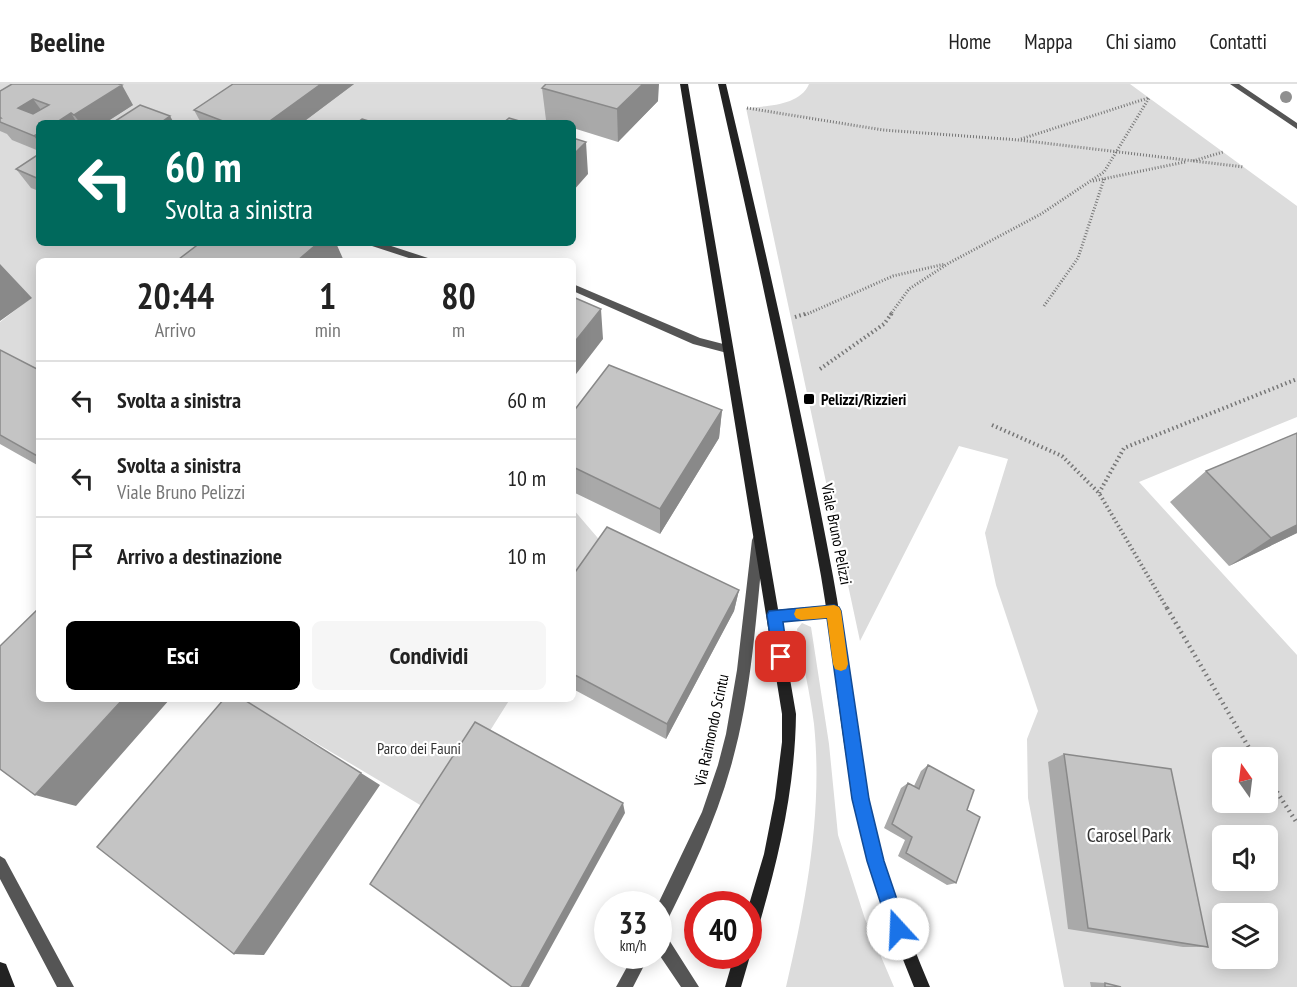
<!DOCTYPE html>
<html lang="it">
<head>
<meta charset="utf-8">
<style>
  :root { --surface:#fff; --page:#f6f6f6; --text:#222; --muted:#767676; --line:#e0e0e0; --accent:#000 }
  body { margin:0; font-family:"PT Sans Narrow",sans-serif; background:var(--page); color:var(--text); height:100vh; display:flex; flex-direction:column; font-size:22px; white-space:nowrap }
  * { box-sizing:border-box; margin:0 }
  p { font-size:20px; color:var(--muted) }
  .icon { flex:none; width:33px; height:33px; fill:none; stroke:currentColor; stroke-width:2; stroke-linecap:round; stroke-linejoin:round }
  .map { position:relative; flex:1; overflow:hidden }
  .sheet { position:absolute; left:36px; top:174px; width:540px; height:444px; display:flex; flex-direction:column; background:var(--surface); border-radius:9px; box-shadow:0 3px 15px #0003 }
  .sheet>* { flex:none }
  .hud { position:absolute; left:36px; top:36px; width:540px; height:126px; border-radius:9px; box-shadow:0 3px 15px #0003; background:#00695c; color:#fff; overflow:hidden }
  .needle { width:39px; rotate:346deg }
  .tools { position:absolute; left:1212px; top:663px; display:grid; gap:12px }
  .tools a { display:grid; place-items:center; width:66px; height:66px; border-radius:9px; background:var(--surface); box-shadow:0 3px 15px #0003; font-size:30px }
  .speed { position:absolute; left:594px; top:807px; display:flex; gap:12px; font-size:30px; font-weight:700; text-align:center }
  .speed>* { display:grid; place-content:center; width:78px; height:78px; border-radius:50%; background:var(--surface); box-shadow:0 3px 15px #0003; line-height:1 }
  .speed small { font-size:15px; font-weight:400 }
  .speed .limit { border:9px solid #d22; background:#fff; color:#111 }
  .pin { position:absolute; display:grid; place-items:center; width:51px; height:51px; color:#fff; margin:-26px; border-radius:12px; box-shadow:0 3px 9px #0006 }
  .me { position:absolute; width:66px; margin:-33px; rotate:340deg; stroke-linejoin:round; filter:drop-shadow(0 0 4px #0008) }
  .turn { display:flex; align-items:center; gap:21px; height:126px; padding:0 30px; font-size:27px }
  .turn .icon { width:78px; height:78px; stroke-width:2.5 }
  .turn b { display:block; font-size:42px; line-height:51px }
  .eta { display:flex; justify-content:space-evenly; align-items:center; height:102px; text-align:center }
  .eta b { font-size:36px; font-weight:700; line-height:42px }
  .cta { display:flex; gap:12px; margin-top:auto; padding:12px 30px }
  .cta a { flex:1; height:69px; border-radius:9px; background:var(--accent); color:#fff; font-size:24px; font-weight:700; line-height:69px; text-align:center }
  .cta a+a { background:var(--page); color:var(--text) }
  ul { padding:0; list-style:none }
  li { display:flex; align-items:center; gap:18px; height:78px; padding:0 30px; border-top:2px solid var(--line) }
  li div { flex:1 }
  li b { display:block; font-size:22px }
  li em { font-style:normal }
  header { display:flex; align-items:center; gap:36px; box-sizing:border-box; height:84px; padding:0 30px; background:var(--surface); border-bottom:2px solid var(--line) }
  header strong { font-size:28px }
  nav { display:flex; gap:33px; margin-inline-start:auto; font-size:21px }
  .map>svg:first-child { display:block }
  .green { fill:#dcdcdc; fill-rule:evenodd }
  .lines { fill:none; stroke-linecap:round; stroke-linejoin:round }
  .path-far2 { stroke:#777; stroke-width:3; stroke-dasharray:1 2; stroke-linecap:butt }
  .path-far1 { stroke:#777; stroke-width:4; stroke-dasharray:1.5 3; stroke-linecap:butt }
  .path { stroke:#777; stroke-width:4.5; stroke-dasharray:1.5 4; stroke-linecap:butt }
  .lane { fill:#555; fill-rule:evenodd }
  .street { fill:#555; fill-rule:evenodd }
  .secondary { fill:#222; fill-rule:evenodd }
  .tree { fill:#8f8f8f }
  .wall { fill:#a9a9a9 }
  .shaded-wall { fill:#898989 }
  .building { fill:#c4c4c4; stroke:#898989; stroke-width:1.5; fill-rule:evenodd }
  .route { fill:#1a73e8; stroke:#114b97; stroke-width:1.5 }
  .slow { fill:#f59e0b }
  .poi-dot { fill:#000; stroke:#fff; stroke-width:2 }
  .labels { text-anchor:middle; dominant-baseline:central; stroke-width:4.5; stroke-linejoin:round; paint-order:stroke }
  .poi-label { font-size:16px; font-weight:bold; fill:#000; stroke:#fff; text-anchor:start }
  .street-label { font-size:16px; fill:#000; stroke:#fff }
  .park-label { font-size:16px; fill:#333; stroke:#fff }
  .near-park-label { font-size:20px; fill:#333; stroke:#fff }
</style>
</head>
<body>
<header>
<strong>Beeline</strong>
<nav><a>Home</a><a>Mappa</a><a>Chi siamo</a><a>Contatti</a></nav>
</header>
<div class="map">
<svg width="1297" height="903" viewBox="0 0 1297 903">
  <rect width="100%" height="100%" fill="#fff"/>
  <!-- green -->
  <path class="green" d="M0 0H584L543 39H39V159H259L237 177H39V302L0 281V238L31 214 0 199Z
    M809 0H1130L1297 122V333L1139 398 1297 571V903H1064L1028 714 1027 655 1038 627 996 501 985 449 1008 375 959 362 860 557 746 24C766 22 800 22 809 0ZM1222 674H1268V718H1222ZM1222 752H1268V796H1222ZM1222 830H1268V874H1222Z
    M573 425 609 467 573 520Z
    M802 539 811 543 829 660 838 751 865 835 894 903H786C806 818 823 728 814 640 810 608 802 576 797 545Z
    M242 615H510L437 731Z"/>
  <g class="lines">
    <!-- path-far2 -->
    <path class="path-far2" d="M747 24 883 46 1019 56 1244 83
      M1021 55 1148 14
      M1193 77 1223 68
      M1093 97 1185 78
      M1044 222 1078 174 1104 95
      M805 231 893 192 945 180
      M890 231 909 205 949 179 1041 130 1104 88 1149 14"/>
    <!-- path-far1 -->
    <path class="path-far1" d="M795 233 808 229
      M820 285 884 240 892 229
      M992 341 1062 372 1099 409 1168 526
      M1099 409 1124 364 1297 295"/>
    <!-- path -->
    <path class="path" d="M1167 524 1255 674
      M1268 694 1297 739"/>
    <!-- lane -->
    <path class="lane" d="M367 159H382L431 175 433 177H418L369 161Z
      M573 200 700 254 731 262 732 265 727 269 693 260 573 207Z"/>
    <!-- street -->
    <path class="street" d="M1230 0H1239L1297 39V45Z
      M758 451 762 452 764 456C756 531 752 609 731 682 715 739 690 791 664 843L658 845V820L702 728 718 681 726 650 737 586 752 456 754 452Z
      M834 521 838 523 840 527 838 531 834 533 774 538 769 536 768 532 769 528 774 526Z
      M0 772 5 775 74 903H57L0 795Z
      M658 846 664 848 699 903H681L658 869Z
      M633 872H649L633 903H616Z"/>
    <!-- secondary -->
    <path class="secondary" d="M680 0H688L796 630C795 706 778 778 756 851L754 857 748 859V824L764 770 775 714 782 658V630Z
      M718 0H726C765 163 802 327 833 492 847 567 853 643 868 718 881 782 905 843 930 903H914C890 843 866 781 854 717 839 643 834 567 821 492 791 327 755 163 718 0Z
      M748 868 750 872 741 903H725L734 872H748Z
      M0 878 6 880 15 903H0Z"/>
  </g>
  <!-- trees -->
  <circle class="tree" cx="1286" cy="13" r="6"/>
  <!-- wall -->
  <path class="wall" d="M233 0H354L302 39H201L194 26Z
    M542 4 658 17 618 58 573 44V39H555L546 36Z
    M0 7 133 21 105 39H39V67L12 56 7 50 0 47Z
    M39 70V107L31 104 16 85Z
    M0 266 39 286V382L0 360Z
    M722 326 719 354 660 450 573 408V328Z
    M1297 349V449L1229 482 1170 418 1206 387Z
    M573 491 739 506 734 527 666 655 573 605Z
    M1064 670 1208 863H1183L1068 845 1048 678Z
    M928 681 967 726 956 799 947 801 898 772 905 756 884 744 901 704 908 699 914 702 921 687Z
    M1090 898 1105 899 1121 903H1091Z"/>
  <!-- shaded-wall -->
  <path class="shaded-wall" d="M321 0H354L302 39H267Z
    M643 0H659L658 17 618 58 617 25Z
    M122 1 133 21 105 39H80L74 31Z
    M33 15 47 34 40 39 18 24Z
    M71 29 77 39H58L57 38Z
    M170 32 174 39H160Z
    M39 49V59L34 52Z
    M586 58 588 90 573 107V71Z
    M318 159H336L344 177H297Z
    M0 180 32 214 0 237Z
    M601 225 603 255 573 294V260Z
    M722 326 719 354 660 450V425Z
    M1297 441V449L1229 482 1271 454Z
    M739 506 734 527 666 655 667 640Z
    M123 615H170L76 722 35 711Z
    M361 689 380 701 264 871 234 870Z
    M623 719 625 729 529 903H521Z"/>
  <!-- building -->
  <path class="building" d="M12 0H118L122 1 74 31 71 29 57 38 60 39H39V49L34 52 0 38V34H1L0 33V7ZM33 15 49 21 33 30 18 24Z
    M233 0H321L267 39H228L194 26Z
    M546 0H643L617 25 542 4Z
    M140 21 170 32 160 39H112Z
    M509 34 526 39H503Z
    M362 35 375 39H357Z
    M573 54 586 58 573 71Z
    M39 70V95L16 85Z
    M200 159H318L297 177H184L179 175Z
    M573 213 601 225 573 260Z
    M0 266 39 286V373L0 351Z
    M609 281 722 326 660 425 573 383V328Z
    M1297 349V441L1271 454 1206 387Z
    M607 443 739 506 667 640 573 590V491Z
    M39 524V615H123L35 711 0 685V562Z
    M224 615H243L361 689 234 870 97 763Z
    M475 638 623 719 521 903H512L370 800Z
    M1064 670 1171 685 1208 863 1088 844Z
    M928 681 974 706 967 726 980 733 956 799 906 769 912 753 892 740 908 699 919 705Z
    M1105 899 1121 903H1105Z"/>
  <!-- route -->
  <path class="route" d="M834 521 839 523 841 527 869 715 884 777 907 845 904 851 898 854 892 851 889 845 867 777 852 715 827 534 783 538 788 573 786 578 781 580 775 578 773 573 767 531 769 527Z"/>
  <!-- slow -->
  <path class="slow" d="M834 521 839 523 841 527 848 580 846 585 841 587 835 585 833 580 827 534 801 536 796 534 794 530 796 525Z"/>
  <!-- markers -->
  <rect class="poi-dot" x="803" y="309" width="12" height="12" rx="3"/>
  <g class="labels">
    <!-- poi labels -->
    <g class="poi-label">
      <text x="821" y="315">Pelizzi/Rizzieri</text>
    </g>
    <!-- street labels -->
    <g class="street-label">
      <text transform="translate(837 450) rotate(79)">Viale Bruno Pelizzi</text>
      <text transform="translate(711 646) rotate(-78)">Via Raimondo Scintu</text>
    </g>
    <!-- park labels -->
    <g class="park-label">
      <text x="419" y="664">Parco dei Fauni</text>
    </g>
    <!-- near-park labels -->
    <g class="near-park-label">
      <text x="1129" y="751">Carosel Park</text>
    </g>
  </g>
</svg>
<div class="tools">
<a><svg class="needle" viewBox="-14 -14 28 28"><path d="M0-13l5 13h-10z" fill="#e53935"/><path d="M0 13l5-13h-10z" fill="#767676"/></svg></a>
<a><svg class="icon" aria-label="sound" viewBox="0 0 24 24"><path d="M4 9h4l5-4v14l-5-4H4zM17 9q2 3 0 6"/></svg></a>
<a><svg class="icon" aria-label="layers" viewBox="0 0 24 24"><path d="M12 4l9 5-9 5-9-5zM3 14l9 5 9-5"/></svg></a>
</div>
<div class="speed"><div>33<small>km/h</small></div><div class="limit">40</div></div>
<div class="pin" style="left:781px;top:573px;background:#d93025"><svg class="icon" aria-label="arrive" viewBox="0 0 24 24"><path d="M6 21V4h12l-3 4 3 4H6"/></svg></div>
<svg class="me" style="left:898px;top:845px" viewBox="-20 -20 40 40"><circle r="19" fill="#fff"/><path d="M0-13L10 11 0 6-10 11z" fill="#1a73e8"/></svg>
<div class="hud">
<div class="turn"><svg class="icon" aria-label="left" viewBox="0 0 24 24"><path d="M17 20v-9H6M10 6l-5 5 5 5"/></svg><div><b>60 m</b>Svolta a sinistra</div></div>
</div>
<section class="sheet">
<div class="eta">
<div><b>20:44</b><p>Arrivo</p></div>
<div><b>1</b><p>min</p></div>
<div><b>80</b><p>m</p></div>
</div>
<ul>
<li><svg class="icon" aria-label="left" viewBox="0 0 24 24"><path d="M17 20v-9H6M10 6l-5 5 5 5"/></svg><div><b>Svolta a sinistra</b></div><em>60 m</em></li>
<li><svg class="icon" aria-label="left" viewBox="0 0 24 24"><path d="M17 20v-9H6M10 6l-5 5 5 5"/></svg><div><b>Svolta a sinistra</b><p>Viale Bruno Pelizzi</p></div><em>10 m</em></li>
<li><svg class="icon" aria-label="arrive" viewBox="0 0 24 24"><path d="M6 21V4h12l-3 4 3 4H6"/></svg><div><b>Arrivo a destinazione</b></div><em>10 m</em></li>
</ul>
<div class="cta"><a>Esci</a><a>Condividi</a></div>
</section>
</div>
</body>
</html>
